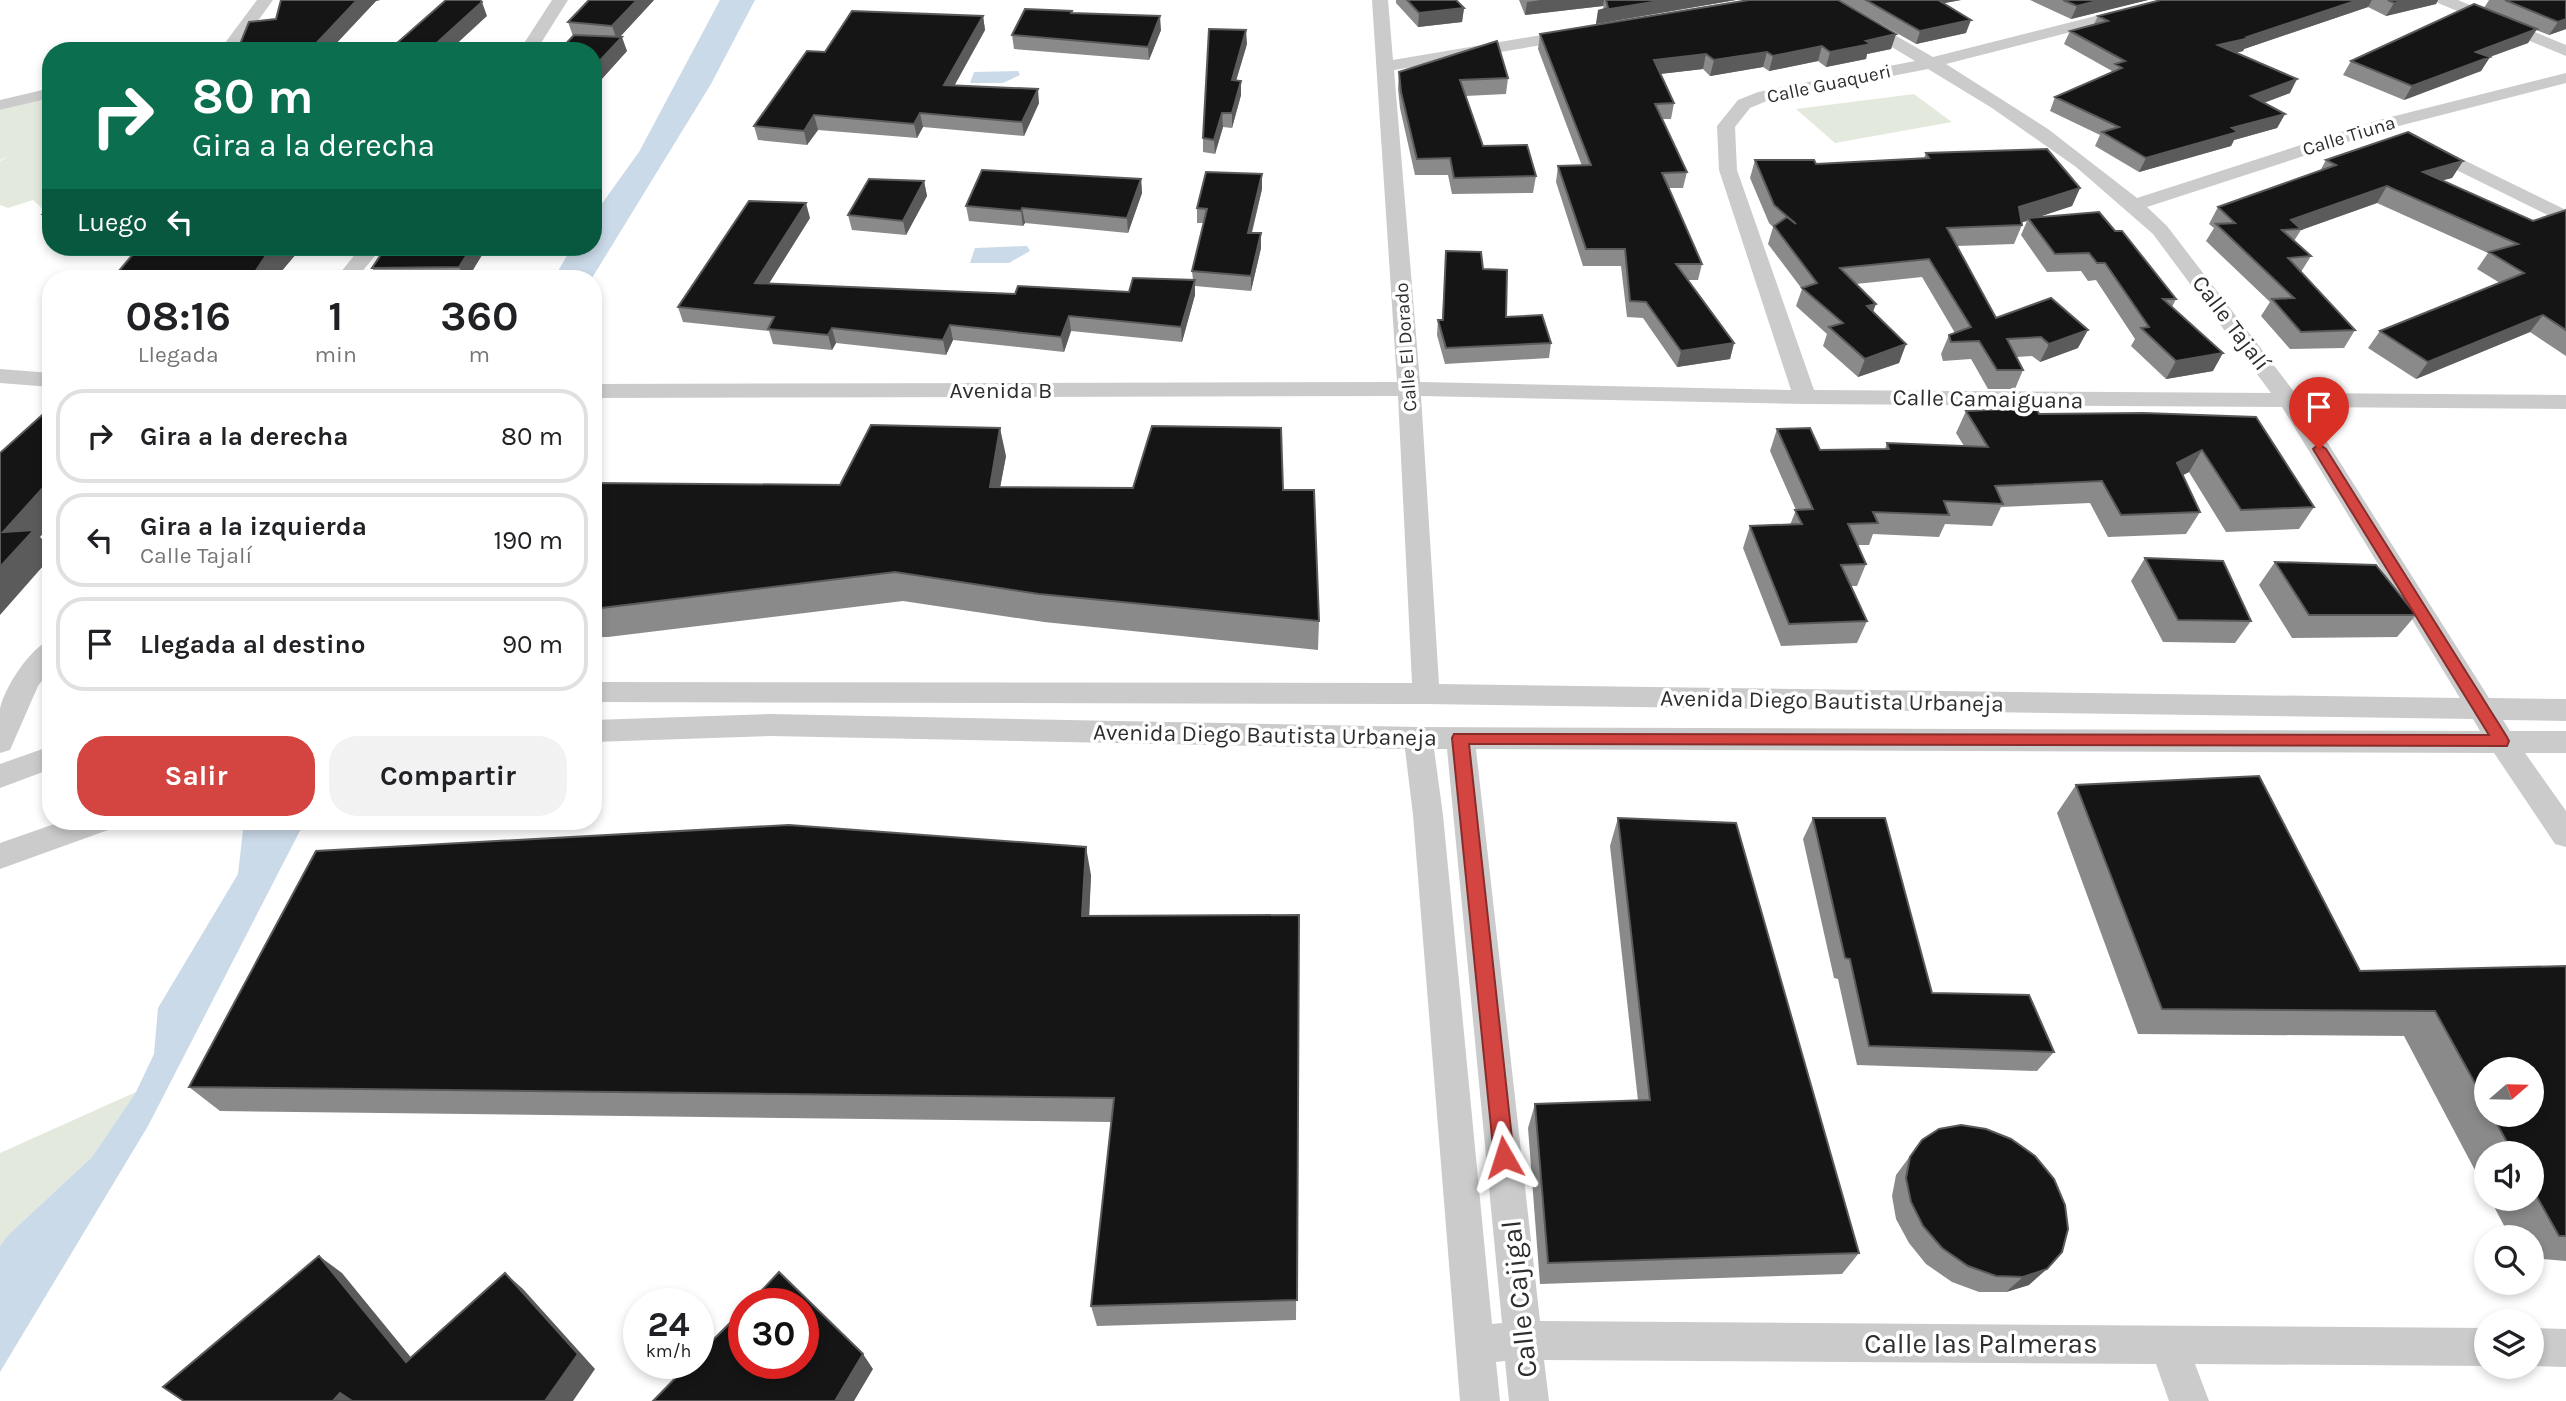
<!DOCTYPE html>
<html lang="es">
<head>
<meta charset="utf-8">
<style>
  :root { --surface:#fff; --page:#f2f2f2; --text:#202124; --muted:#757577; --line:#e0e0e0; --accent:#d44541 }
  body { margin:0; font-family:Karla,sans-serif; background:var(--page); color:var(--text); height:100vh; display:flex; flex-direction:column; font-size:26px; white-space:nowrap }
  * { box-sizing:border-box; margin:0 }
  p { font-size:23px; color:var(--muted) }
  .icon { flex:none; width:38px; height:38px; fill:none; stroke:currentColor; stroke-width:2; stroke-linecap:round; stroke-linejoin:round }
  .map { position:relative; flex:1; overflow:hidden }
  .panel { position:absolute; left:42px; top:270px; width:560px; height:560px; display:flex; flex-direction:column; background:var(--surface); border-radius:28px; box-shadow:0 4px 10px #0003 }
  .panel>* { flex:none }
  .top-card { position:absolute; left:42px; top:42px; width:560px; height:214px; border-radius:28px; box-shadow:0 4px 10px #0003; background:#0b6e4f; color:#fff; overflow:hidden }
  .needle { width:46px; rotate:70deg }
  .controls { position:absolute; left:2474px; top:1057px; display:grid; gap:14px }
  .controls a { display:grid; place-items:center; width:70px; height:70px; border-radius:50%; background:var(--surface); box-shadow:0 4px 10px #0003; font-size:35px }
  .speed { position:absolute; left:623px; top:1288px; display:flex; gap:14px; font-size:35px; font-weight:700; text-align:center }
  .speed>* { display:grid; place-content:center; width:91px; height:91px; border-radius:50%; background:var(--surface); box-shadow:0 4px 10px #0003; line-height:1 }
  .speed small { font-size:18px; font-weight:400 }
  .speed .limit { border:10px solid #d22; background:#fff; color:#111 }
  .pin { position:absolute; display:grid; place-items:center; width:60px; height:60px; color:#fff; margin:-72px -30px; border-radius:50% 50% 50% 0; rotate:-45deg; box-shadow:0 0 7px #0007 }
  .pin .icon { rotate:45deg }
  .me { position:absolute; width:77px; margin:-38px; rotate:354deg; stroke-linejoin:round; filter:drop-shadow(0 0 5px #0008) }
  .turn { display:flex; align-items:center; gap:24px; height:147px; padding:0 35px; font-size:32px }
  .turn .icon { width:91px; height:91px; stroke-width:2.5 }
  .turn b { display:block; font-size:49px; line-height:60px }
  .then { display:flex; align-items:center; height:66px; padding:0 35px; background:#0003; gap:14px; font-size:26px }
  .eta { display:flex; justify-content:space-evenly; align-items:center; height:119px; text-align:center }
  .eta b { font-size:42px; font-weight:700; line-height:49px }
  .primary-button { display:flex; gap:14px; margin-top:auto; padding:14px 35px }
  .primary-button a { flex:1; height:80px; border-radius:28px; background:var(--accent); color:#fff; font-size:28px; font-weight:700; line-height:80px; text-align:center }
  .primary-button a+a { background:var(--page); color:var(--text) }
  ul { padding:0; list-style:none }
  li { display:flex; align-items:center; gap:21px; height:94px; margin:0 14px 10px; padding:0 21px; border:4px solid var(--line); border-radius:28px }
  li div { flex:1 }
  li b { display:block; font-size:26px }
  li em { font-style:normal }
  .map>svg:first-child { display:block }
  .green { fill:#e3eadd }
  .water { fill:#cbdae8 }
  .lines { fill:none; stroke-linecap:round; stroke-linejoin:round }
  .street { fill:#cbcbcb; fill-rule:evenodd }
  .wall { fill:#8a8a8a; fill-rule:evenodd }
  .shaded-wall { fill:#5b5b5b }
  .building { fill:#151515; stroke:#5b5b5b; stroke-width:2 }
  .route { fill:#d44541; stroke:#8a2d2a; stroke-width:2 }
  .labels { text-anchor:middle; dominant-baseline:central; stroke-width:7; stroke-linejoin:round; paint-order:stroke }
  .far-street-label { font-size:19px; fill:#2e2e2e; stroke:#fff }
  .street-label { font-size:23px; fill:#2e2e2e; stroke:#fff }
  .near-street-label { font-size:28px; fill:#2e2e2e; stroke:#fff }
</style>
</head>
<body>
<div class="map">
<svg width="2566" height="1401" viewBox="0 0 2566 1401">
  <rect width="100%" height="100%" fill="#fff"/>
  <!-- green -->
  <path class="green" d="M1914 94 1952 122 1835 143 1796 109Z
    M51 98V217L33 200 8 208 0 205V161L9 156 0 160V110Z
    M136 1092 92 1157 7 1236 0 1246V1153Z"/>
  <!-- water -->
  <path class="water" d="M720 0H755L711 84 592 278H554L572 247H593V216L639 152Z
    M1018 71 1020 75 1003 83H970L974 72Z
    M1027 246 1030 251 1009 263H970L975 248Z
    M244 821H305L148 1126 0 1372V1246L7 1236 92 1157 136 1092 154 1054 158 1008 238 874Z"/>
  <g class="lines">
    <!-- street -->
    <path class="street" d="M257 0H273L236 51H219Z
      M552 0H568L536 51H519Z
      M1372 0H1388L1393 60 1577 29 1585 34 1577 39 1394 70 1420 382 1791 390 1719 170 1717 126 1738 100 1758 92 1915 61 1814 0H1834L1933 57 2159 0H2186L2184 3 1946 64 2048 129 2137 198 2375 121 2566 73V83L2387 129 2147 207 2167 226 2295 393 2566 395V409L2305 407 2489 698 2566 699V721L2503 720 2510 731H2566V753H2525L2566 811V847L2555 844 2494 753 1476 749 1540 1321 2487 1328V1366L2195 1364 2209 1401H2169L2156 1364 1544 1360 1549 1401H1509L1505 1361 1496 1362 1500 1401H1460L1413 815 1405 749 770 736 593 742V720L770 714 1418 727 2480 731 2473 719 1426 704 593 702V682L1412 683 1398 396 593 398V384L1397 382ZM1928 69 1992 108 2076 167 2153 234 2271 393 1814 390 1737 170 1735 127 1750 108 1769 100ZM1421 396 1805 404 2282 407 2460 698 1439 684ZM1434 749H1447L1502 1323 1492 1324 1443 815Z
      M2436 0H2458L2566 45V56L2438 3Z
      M51 88V98L0 110V100Z
      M2427 142 2566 210V224L2420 152 2418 148 2420 144Z
      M361 247H382L357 278H336Z
      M0 369 51 373V387L0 383Z
      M51 640V669L38 686 10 750 0 753C0 739 0 722 0 709 4 688 31 646 51 640Z
      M51 746V769L0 788V764Z
      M63 821H112L108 830 0 869V843Z
      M2532 1328 2566 1329V1367L2532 1366Z"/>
  </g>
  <!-- wall -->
  <path class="wall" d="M281 0H380L376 1 329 51H239L238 49 276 19Z
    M654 0 620 37 627 51 600 81 593 80V51L573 36 568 22Z
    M1396 0H1456L1464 8 1462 22 1418 27 1396 3Z
    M1519 0H1736L1596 24 1598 11 1604 9 1603 6 1525 15Z
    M1839 0H1961L1944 3 1966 33 1916 44Z
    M2030 0H2148L2071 19Z
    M2161 0H2438L2436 4 2386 16 2368 7 2244 49 2243 51 2236 53 2290 93 2264 103 2285 114 2277 128 2234 140 2231 146 2139 172 2095 146 2100 135 2050 111 2055 97 2111 72 2112 71 2064 44 2070 31 2094 24 2098 16Z
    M2489 0H2566V29L2549 35 2536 30 2528 43 2490 57 2481 71 2404 100 2343 75 2351 61 2484 8Z
    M983 16 985 30 954 86 1039 103 1024 136 923 127 917 138 818 130 807 145 758 140 754 126 825 52Z
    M1161 30 1149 60 1014 49 1012 35Z
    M1540 34H1896L1891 49 1867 54 1866 59 1826 67 1818 61 1769 71 1763 67 1710 76 1703 69 1660 74 1674 103 1671 119H1662L1687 172 1683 188H1669L1702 264 1698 280H1688L1734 343 1730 359 1677 367 1643 318 1627 317 1621 266H1583L1556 182 1558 166H1582L1538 49Z
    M1247 44 1236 81 1241 95 1232 128 1223 127 1215 154 1203 152V138Z
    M1399 72 1508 78 1506 94 1465 96 1483 146 1536 176 1533 193 1452 194 1448 175H1415L1400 108 1398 89Z
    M1926 153 2080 188 2072 206 2038 217 2115 231 2176 299 2172 307 2213 371 2166 379 2131 346 2135 339 2096 280 2088 281 2081 271 2047 272 2021 235 2027 221 2022 222V225L2014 244 1957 246 1996 318 2078 348 2040 362 2032 356 2016 357 2023 370 2015 389H1988L1971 359 1943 361 1941 354 1949 335 1955 333 1922 277 1856 284 1873 312 1906 344 1899 363 1858 377 1823 346 1827 334 1796 306 1802 289 1768 244 1773 227 1769 223 1750 178 1755 160 1816 164 1924 158Z
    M2326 160 2463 161 2452 178 2442 180 2533 221 2566 210V356L2530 332 2416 379 2368 348 2380 331 2500 283 2477 269 2488 253 2377 203 2301 230 2294 241 2311 256 2301 272 2355 330 2344 348 2290 349 2261 316 2270 302 2206 241 2214 228 2209 224 2218 207 2320 171Z
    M1141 179 1142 193 1128 233 1025 223 1023 226 969 221 966 206Z
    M924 181 927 196 906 235 852 230 848 215Z
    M1262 189 1252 233 1261 248 1251 291 1195 286V295L1182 342 1071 331 1064 352 953 340 946 355 836 343 832 350 773 344 769 331 683 322 678 307 810 218 769 283 1015 294 1129 292 1193 280 1192 271 1204 223H1197V208Z
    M51 207V224L43 214Z
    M111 247H302L278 274 135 251 113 250Z
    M386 247H499L495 255H482L468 278H378L372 268Z
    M1446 251 1483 269 1506 317 1551 343 1549 358 1445 364 1437 335 1438 320H1442Z
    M1966 411 2039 414 2143 413 2314 507 2299 529 2226 532 2189 472 2183 475 2200 512 2186 534 2108 537 2090 503 2001 507 1992 526 1945 524 1939 537 1873 534 1869 545H1857L1866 564 1857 586H1851L1867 621 1857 643 1781 646 1743 548 1750 526 1790 525 1796 510 1770 451 1777 429 1820 450 1885 449 1887 443 1964 446 1956 433Z
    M1006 456 1000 487 1283 490 1319 621 1318 650 1044 622 903 601 608 637H593V483L840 485Z
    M2145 558 2251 621 2235 643 2163 642 2131 581Z
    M2275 562 2416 615 2397 637 2292 638 2259 585Z
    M2076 785 2360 971 2566 966V1261L2532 1258V1237H2510L2490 1199H2532V1153H2487V1193L2404 1036 2138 1034 2057 813ZM2487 1069 2532 1115H2487Z
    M1618 818 1859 1253 1842 1274 1540 1284 1528 1128 1535 1104 1638 1101 1610 846Z
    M1813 818 1932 993 2054 1052 2037 1071 1857 1065 1838 979 1834 978 1803 839Z
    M1091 875 1089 916 1299 915 1296 1320 1097 1326 1091 1306 1111 1122 220 1111 189 1087Z
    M1922 1140 2029 1285 2006 1292H1979L1952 1282 1926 1264 1909 1243 1896 1219 1892 1196 1896 1175Z"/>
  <!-- shaded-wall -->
  <path class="shaded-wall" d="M357 0H380L376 1 329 51H309Z
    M637 0H654L617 40 612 26Z
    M1541 0H1604L1603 6 1525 15 1527 2Z
    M1665 0H1736L1596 24 1598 11Z
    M1927 0H1961L1924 7Z
    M2101 0H2148L2071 19 2077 6Z
    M2358 0H2372L2368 7 2244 49 2243 51 2212 59 2218 45Z
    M2405 0H2438L2436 4 2386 16 2394 3Z
    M482 2 487 16 449 51H428Z
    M1464 8 1462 22 1418 27 1419 13Z
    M983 16 985 30 947 99 944 85Z
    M1160 16 1161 30 1149 60 1148 47Z
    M2566 19V29L2549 35 2558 22Z
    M1971 20 1966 33 1916 44 1920 31Z
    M2537 29 2528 43 2467 65 2476 52Z
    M1246 30 1247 44 1232 94V80Z
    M1896 34 1891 49 1867 54 1866 59 1826 67 1830 52 1866 41Z
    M622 37 627 51 600 81 594 67Z
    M1822 46 1818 61 1769 71 1773 56Z
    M1767 52 1763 67 1710 76 1714 60Z
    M1706 54 1703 69 1651 75 1654 60Z
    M2490 57 2481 71 2404 100 2412 86Z
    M2297 79 2290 93 2244 110 2251 96Z
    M1241 81V95L1232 128V113Z
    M1038 89 1039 103 1024 136 1022 122Z
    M920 113 923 127 917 138 914 124Z
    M1222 113 1223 127 1215 154 1214 140Z
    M2285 114 2277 128 2234 140 2231 146 2139 172 2146 158 2232 128Z
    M814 115 818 130 807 145 804 131Z
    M2463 161 2452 178 2413 188 2423 172Z
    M1262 174V189L1248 247V233Z
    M1141 179 1142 193 1128 233 1127 218Z
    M924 181 927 196 906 235 903 221Z
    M2387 186 2377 203 2301 230V229L2291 220Z
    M2080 188 2072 206 2030 220 2028 218 2027 221 2011 225 2019 207Z
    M806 203 810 218 760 298 755 283Z
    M1022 208 1025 223 1023 226 1021 211Z
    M1261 233V248L1251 291V276Z
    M273 247H302L276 278H251L267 254Z
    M472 247H478L482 255 468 278H465L459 267Z
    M491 247H499L495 255Z
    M1195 280V295L1182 342 1181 327Z
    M1876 304 1869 322 1867 306Z
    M2543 315 2530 332 2416 379 2428 362Z
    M1069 316 1071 331 1064 352 1061 337Z
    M950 325 953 340 946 355 943 340Z
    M832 328 836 343 832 350 828 335Z
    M2088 330 2078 348 2040 362 2049 344Z
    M1734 343 1730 359 1677 367 1681 351Z
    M1906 344 1899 363 1858 377 1865 359Z
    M2223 353 2213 371 2166 379 2176 361Z
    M1000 428 1006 456 995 515 990 487Z
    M2202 450 2189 472 2164 485 2177 463Z
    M51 479V525L40 537 51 548V557L0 615V567L3 532Z
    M1086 847 1091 875 1088 943 1082 916Z
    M319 1256 342 1273 427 1377 406 1362Z
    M2047 1269 2029 1285 2006 1292 2023 1277Z
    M505 1273 523 1289 595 1369 573 1401H545Z
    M863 1354 873 1369 854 1401H835Z
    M340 1393 353 1401H333Z"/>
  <!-- building -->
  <path class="building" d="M281 0H357L309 51H263L266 49H238L249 22 276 19Z
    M446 0H480L482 2 428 51H388Z
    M589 0H637L612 26 568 22Z
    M1407 0H1456L1464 8 1419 13Z
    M1606 0H1665L1598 11 1608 8Z
    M1749 0H1838L1896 34 1866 41 1871 44 1830 52 1822 46 1773 56 1767 52 1714 60 1706 54 1654 60 1674 103 1655 104 1687 172 1662 173 1702 264H1676L1734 343 1681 351 1646 302 1630 301 1625 249H1586L1558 166 1591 165 1540 34Z
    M1866 0H1938L1971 20 1920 31Z
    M2063 0H2101L2077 6Z
    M2161 0H2358L2247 37 2250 38 2218 45 2297 79 2251 96 2285 114 2232 128 2238 132 2146 158 2102 132 2119 127 2055 97 2122 68 2115 64 2125 61 2070 31 2108 21 2098 16Z
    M2388 0H2405L2394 3Z
    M2505 0H2566V19L2558 22Z
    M2474 4 2537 29 2476 52 2490 57 2412 86 2351 61Z
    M1025 9 1072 11 1071 13 1160 16 1148 47 1012 35Z
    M852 11 983 16 944 85 1038 89 1022 122 920 113 914 124 814 115 804 131 754 126 807 51 825 52Z
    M1209 29 1246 30 1232 80 1241 81 1232 113H1222L1214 140 1203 138Z
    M574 35 622 37 594 67H593V51H559Z
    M1497 41 1508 78 1460 80 1483 146 1527 145 1536 176 1454 178 1450 158 1417 159 1401 92 1399 72Z
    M2408 132 2463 161 2423 172 2533 221 2566 210V330L2543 315 2428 362 2380 331 2524 273 2489 252 2518 244 2387 186 2291 220 2301 229 2282 230 2311 256 2288 258 2355 330 2301 332 2272 299 2294 298 2216 224 2235 223 2218 207 2336 165 2326 160Z
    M2047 149 2080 188 2019 207 2022 225 1947 228 1996 318 2051 298 2088 330 2049 344 2041 337 2007 339 2023 370H1997L1979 341 1951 342 1949 335 1971 327 1929 259 1840 268 1876 304 1867 306 1906 344 1865 359 1829 327 1843 323 1802 288 1817 283 1774 226 1787 217 1796 224 1774 205 1755 160H1814L1816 164 1929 158 1926 153Z
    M982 170 1141 179 1127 218 1022 208 1021 211 966 206Z
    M1206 172 1262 174 1248 233H1261L1251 276 1192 271 1207 209 1197 208Z
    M869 179 924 181 903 221 848 215Z
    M749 201 806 203 755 283 1015 294 1018 286 1129 292 1133 278 1195 280 1181 327 1069 316 1061 337 950 325 943 340 832 328 828 335 768 329 774 317 678 307Z
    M51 207V214H43Z
    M2099 212 2115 231H2122L2176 299H2163L2223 353 2176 361 2141 328 2149 327 2105 263H2097L2089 253 2055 254 2028 218Z
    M139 247H273L267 254 251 278H113Z
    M386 247H472L459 267 372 268Z
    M1446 251 1481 252 1483 269 1507 270 1506 317 1542 315 1551 343 1446 348 1438 320H1443Z
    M51 407V479L3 532 34 530 0 567V453Z
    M2036 408 2039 414 2143 413 2256 417 2314 507 2241 510 2202 450 2177 463 2200 512 2121 515 2102 481 1995 486 2003 504 1944 501 1949 515 1873 512 1878 523 1848 524 1866 564 1841 565 1867 621 1789 624 1750 526 1802 524 1795 510 1813 509 1777 429 1810 428 1820 450 1889 449 1887 443 1988 447 1966 411Z
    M871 425 1000 428 990 487 1133 488 1152 426 1281 428 1283 490H1314L1319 621 1039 594 895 572 593 609V483L840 485Z
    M2145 558 2223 561 2251 621 2178 620Z
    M2275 562 2376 565 2416 615H2309Z
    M2259 776 2360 971 2566 966V1236H2559L2532 1188V1153H2513L2492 1115H2532V1069H2487V1105L2435 1011 2162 1009 2076 785Z
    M1618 818 1736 823 1859 1253 1548 1263 1535 1104 1650 1100Z
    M1813 818H1885L1932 993 2029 995 2054 1052 1869 1046 1850 959 1845 958Z
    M789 825 1086 847 1082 916 1299 915 1297 1300 1091 1306 1114 1098 189 1087 316 851Z
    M1961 1125 1986 1129 2011 1139 2035 1156 2054 1179 2065 1205 2068 1229 2062 1252 2047 1269 2023 1277 1996 1276 1968 1266 1942 1248 1923 1226 1911 1202 1906 1178 1910 1157 1922 1140 1939 1129Z
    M319 1256 406 1362 505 1273 578 1354 545 1401H352L340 1393 333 1401H184L163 1387Z
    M779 1272 863 1354 835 1401H653L690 1363H698V1355L744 1309V1363H803V1304H749Z"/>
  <!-- route -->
  <path class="route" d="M2319 444 2326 449 2507 737 2509 741 2507 746 1469 744 1514 1157 1511 1164 1504 1167 1497 1164 1494 1157 1452 738 1454 734 2489 735 2313 449Z"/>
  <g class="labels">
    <!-- far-street labels -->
    <g class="far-street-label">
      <text transform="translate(1829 84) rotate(-12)">Calle Guaqueri</text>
      <text transform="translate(2349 136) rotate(-17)">Calle Tiuna</text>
      <text transform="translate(1406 347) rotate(-94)">Calle El Dorado</text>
    </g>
    <!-- street labels -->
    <g class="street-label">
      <text transform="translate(2231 323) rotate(53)">Calle Tajalí</text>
      <text x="1001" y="390">Avenida B</text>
      <text transform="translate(1988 399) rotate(1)">Calle Camaiguana</text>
      <text transform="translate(1832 701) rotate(1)">Avenida Diego Bautista Urbaneja</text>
      <text transform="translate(1265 735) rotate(1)">Avenida Diego Bautista Urbaneja</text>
    </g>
    <!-- near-street labels -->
    <g class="near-street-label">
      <text transform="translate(1519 1299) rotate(-96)">Calle Cajigal</text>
      <text x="1981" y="1343">Calle las Palmeras</text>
    </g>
  </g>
</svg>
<div class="controls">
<a><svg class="needle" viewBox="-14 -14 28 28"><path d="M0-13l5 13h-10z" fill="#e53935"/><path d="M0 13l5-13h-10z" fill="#757577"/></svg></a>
<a><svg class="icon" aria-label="sound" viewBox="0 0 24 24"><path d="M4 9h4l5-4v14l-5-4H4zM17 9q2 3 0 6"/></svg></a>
<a><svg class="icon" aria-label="search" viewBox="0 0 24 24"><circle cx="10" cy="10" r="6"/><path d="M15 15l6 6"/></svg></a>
<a><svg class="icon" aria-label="layers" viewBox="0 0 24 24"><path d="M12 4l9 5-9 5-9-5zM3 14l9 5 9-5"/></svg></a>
</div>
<div class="speed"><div>24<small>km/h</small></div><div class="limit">30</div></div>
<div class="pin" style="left:2319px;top:449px;background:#d93025"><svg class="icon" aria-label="arrive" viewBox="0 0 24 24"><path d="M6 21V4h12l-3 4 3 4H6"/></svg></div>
<svg class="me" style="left:1504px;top:1157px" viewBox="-20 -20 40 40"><path d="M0-17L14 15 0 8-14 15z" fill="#d44541" stroke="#fff" stroke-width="4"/></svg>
<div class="top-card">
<div class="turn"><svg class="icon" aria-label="right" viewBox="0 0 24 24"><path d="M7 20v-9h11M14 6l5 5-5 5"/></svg><div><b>80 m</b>Gira a la derecha</div></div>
<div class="then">Luego<svg class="icon" aria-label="left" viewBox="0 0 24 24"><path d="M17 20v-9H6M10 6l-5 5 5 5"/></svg></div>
</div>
<section class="panel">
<div class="eta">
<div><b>08:16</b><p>Llegada</p></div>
<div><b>1</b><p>min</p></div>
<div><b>360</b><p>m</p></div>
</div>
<ul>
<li><svg class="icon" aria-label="right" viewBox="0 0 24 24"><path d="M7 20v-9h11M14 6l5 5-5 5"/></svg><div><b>Gira a la derecha</b></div><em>80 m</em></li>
<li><svg class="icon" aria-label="left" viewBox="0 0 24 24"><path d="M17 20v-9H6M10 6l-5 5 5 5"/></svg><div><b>Gira a la izquierda</b><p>Calle Tajalí</p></div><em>190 m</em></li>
<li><svg class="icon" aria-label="arrive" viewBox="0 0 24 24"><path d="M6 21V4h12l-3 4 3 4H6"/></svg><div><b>Llegada al destino</b></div><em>90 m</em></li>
</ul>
<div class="primary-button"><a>Salir</a><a>Compartir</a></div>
</section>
</div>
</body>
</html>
